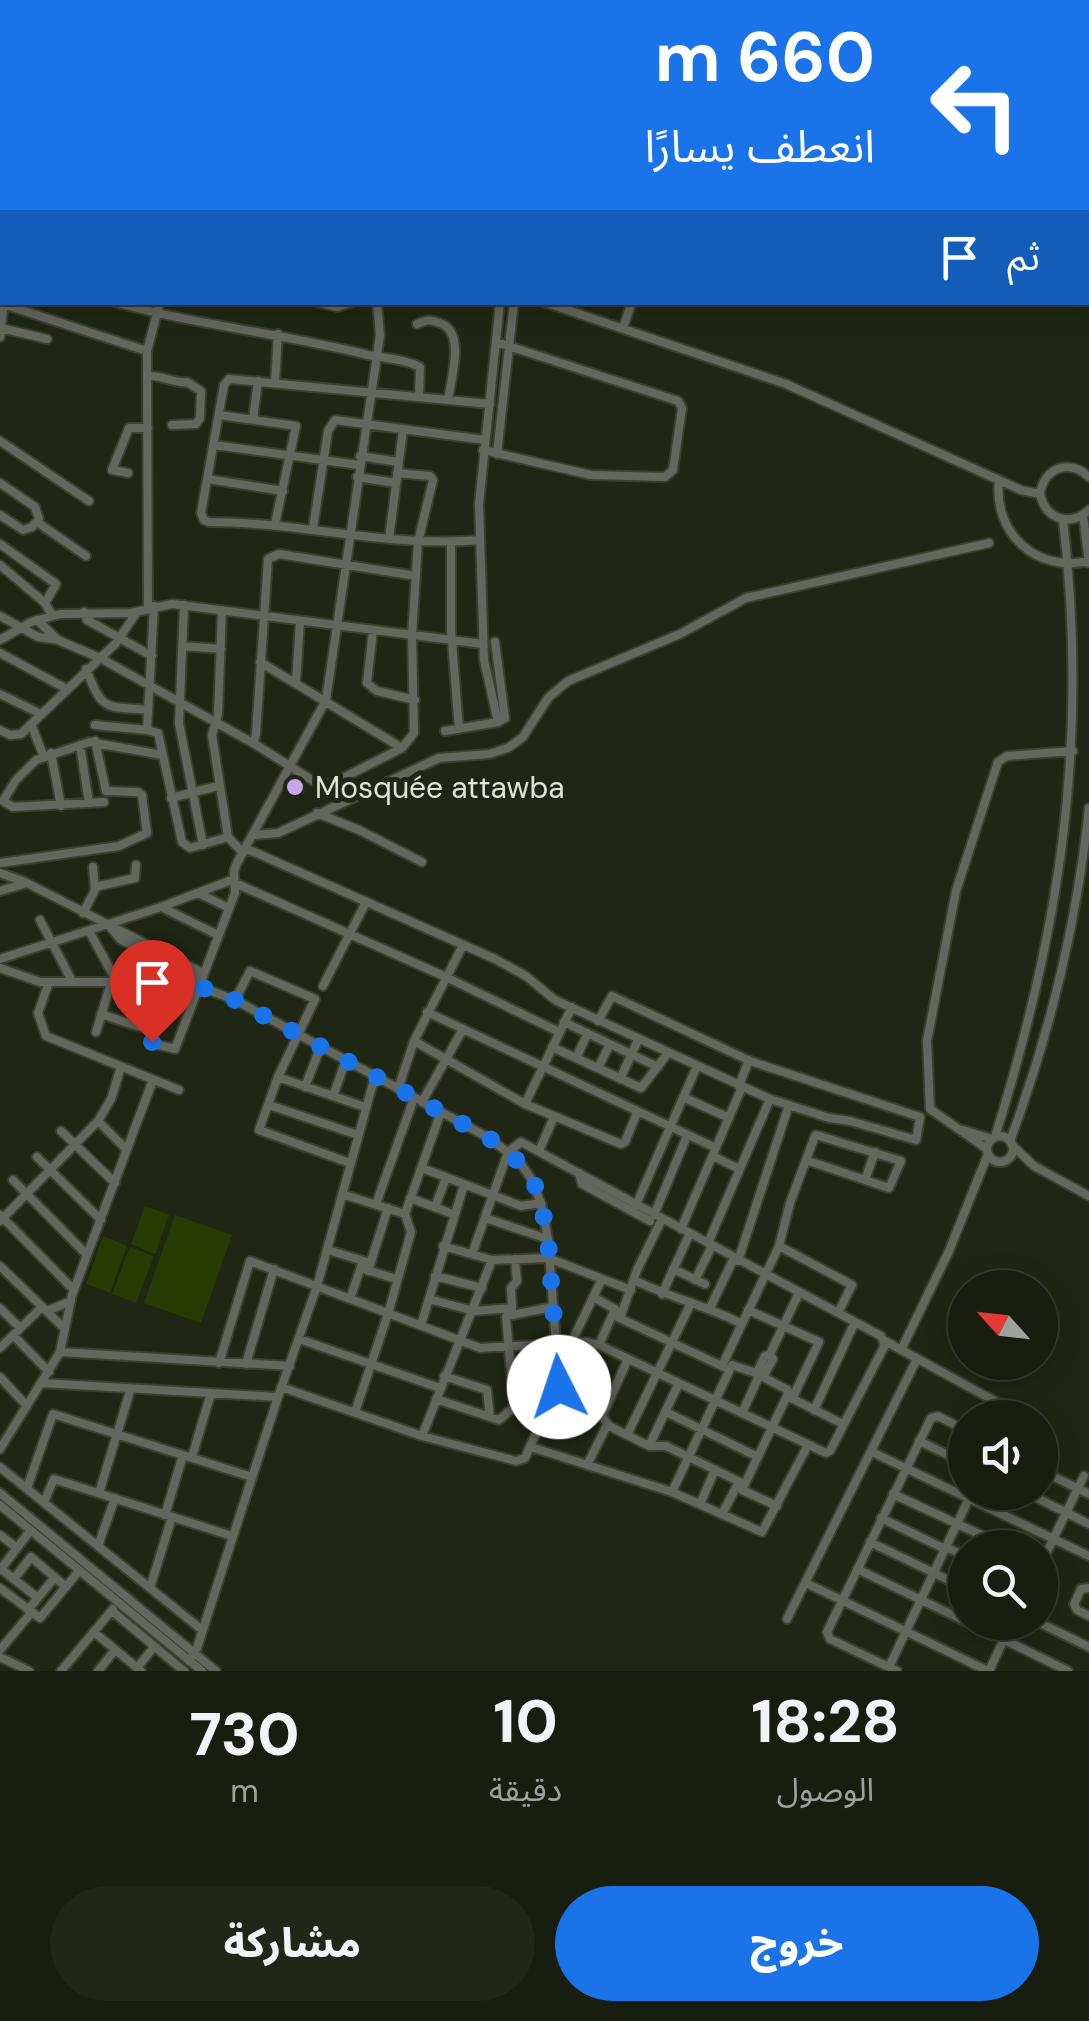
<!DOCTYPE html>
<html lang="ar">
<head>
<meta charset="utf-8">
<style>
  :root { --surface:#171d0f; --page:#202618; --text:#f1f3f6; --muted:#9ea29e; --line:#363b2f; --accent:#1a73e8 }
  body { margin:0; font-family:"DM Sans","Noto Sans Arabic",sans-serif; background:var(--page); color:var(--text); direction:rtl; height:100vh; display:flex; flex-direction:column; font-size:38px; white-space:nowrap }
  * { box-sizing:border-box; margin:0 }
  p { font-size:32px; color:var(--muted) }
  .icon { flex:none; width:55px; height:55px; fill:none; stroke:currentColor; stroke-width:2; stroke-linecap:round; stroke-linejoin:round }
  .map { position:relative; height:1671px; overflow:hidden; direction:ltr }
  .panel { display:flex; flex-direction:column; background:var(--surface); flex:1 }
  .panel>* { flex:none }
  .banner { position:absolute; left:0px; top:0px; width:1090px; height:305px; box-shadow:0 5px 25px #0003,0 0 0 2px var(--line); direction:rtl; background:#1a73e8; color:#fff; overflow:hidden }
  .needle { width:65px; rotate:297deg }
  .tools { position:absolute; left:948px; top:1270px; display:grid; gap:20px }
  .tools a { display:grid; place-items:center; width:110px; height:110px; border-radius:50%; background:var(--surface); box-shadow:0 5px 25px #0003,0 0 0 2px var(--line); font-size:50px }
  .pin { position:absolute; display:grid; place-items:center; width:85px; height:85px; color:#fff; margin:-102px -42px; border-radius:50% 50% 50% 0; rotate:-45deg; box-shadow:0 0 10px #0007 }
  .pin .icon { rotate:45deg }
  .me { position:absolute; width:110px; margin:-55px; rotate:356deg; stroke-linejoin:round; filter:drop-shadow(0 0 8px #0008) }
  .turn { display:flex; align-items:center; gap:35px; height:210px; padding:0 50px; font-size:45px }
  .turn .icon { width:130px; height:130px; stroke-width:2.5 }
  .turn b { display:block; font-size:70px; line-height:85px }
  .then { display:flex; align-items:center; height:95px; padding:0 50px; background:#0003; gap:20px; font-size:38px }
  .eta { display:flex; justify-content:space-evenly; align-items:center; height:170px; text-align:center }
  .eta b { font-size:60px; font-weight:800; line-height:70px }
  .cta { display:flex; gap:20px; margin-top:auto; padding:20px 50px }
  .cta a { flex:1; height:115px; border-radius:60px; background:var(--accent); color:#fff; font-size:40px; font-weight:800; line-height:115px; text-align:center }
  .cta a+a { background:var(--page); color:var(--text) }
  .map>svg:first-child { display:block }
  .green { fill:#293b03 }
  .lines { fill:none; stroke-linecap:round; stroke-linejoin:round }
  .minor-casing { stroke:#3a412f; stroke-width:12 }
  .minor { stroke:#63675e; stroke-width:8 }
  .route { stroke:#1a73e8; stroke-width:18; stroke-dasharray:0 32.4 }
  .poi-dot { fill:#c9a5ee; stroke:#1f2714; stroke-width:4 }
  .labels { text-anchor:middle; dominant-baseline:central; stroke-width:10; stroke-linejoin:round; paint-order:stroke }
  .poi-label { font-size:30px; fill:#dfe4d8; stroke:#1f2714; text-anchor:start }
</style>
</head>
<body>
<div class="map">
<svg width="1089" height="1671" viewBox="0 0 1089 1671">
  <rect width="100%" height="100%" fill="#1f2714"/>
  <!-- green -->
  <path class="green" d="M145 1206 169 1215 155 1254 131 1244Z
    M175 1215 232 1235 201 1323 144 1303Z
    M103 1236 127 1246 110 1293 86 1284Z
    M130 1247 154 1256 136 1303 112 1294Z"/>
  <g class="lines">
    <defs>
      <path id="minor" d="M203 0 209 2
        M443 0 447 2
        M15 2 16 0
        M75 2 76 0
        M108 2 109 0
        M173 2 174 0
        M388 2H389
        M0 9 2 10
        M0 31 2 26
        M0 158 2 159
        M114 302C197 325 284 334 368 355 387 359 401 358 420 367L419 397
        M317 302 337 307 352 302
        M544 302 786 384 1021 490 1040 494
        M3 304 147 351
        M417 324C426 320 430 319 440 323 466 332 451 379 448 400
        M1 328 47 339
        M623 328 632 302
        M0 337 4 302
        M148 376C164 375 173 384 187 382L201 391 200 418 196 424 172 425
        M275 383 278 334
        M219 415 296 426 275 524
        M253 419 258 381
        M0 441 89 501
        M214 445 359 465
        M483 450 591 475 665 477 673 470 682 408 678 401 496 342
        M497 454 514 302
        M360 456 399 462
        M128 473 112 470 129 428H148
        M357 477 396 483
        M1089 477C1069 458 1044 468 1040 494 1046 520 1070 527 1089 510
        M208 479 283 491
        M999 480C993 534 1037 573 1089 561
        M0 483 35 507 39 519 32 527 23 530 0 515
        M1083 515 1089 563
        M37 522 86 556
        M313 528 328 431 335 420 485 440
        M389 539 403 430
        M480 540C389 548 300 522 209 522L204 520 201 513 224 385 229 379 490 404
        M451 543V630L459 729
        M0 544 56 584 45 603
        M0 565 45 603 52 615
        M184 605 179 723 203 845
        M154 606 147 730 158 733 182 842 190 848 228 837
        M148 608 147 351 160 302
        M222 610 218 714 212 735 228 837 243 853
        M84 612 87 620 152 656
        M0 616 38 637 58 640 100 658 253 743 315 782 331 784 402 748 414 733 412 635 418 542 433 480 430 476 397 473
        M37 620 58 640
        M373 630 367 683 377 691 415 700
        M0 640 31 622 60 614 131 613 172 604 483 644
        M182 646 221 649
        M0 653 65 688
        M260 662 402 748
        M86 669C103 712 104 706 148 710
        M296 683 300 621
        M0 694 41 714
        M498 722 484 660 479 504 500 302
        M31 724 44 757
        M95 725 147 730
        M0 730 10 735 21 734 116 643 137 612
        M445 731 498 722 505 718 495 642
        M253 743 256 734 268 559 279 554 416 576
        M80 745 89 803
        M51 753 61 806
        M171 798 218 786
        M104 802 13 807 3 801 16 780 36 760 90 742 162 755
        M317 813 359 830 422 862
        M253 835 278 833 439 758 489 754 508 748 523 737 548 698 568 681 680 634 746 598 989 543
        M245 848 495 959 526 976 555 1000 770 1099 829 1118 850 1121 916 1140 920 1117 750 1061 612 996 598 1021
        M0 863 119 846 147 833 142 795 138 792 106 791 95 741
        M0 873 25 882 203 973
        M235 883 446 977 559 1032
        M95 887 135 878 136 865
        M0 891 27 883
        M198 893 229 908
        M161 907 218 935
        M83 913 95 890 93 867
        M40 920 72 981
        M111 928 121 940 200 980
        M89 931 116 980
        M0 959 161 907 234 879
        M0 968 40 982H171L198 986 235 1000 489 1138 519 1161 530 1177 541 1203 548 1239 559 1382 525 1458 516 1461 422 1436 281 1387
        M49 982 38 1013 46 1036 179 1090
        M171 982 151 1043 175 1049 235 893 234 871 237 863 326 700 380 335 377 302
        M323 986 366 902
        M235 1000 250 971 315 999 278 1077 259 1130 350 1163
        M125 1004 133 980
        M427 1012 716 1148
        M101 1014 155 1032
        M564 1022 658 1067
        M96 1032 112 980
        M414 1041 525 1104 621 1144 625 1142 637 1113
        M552 1047 641 1088 668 1053
        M576 1058 588 1033
        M598 1068 610 1044
        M278 1077 365 1107
        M620 1079 638 1040
        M739 1086 749 1060
        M305 1087 321 1046
        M398 1089 414 1041 463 945
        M333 1096 346 1060
        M683 1097 729 1118
        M422 1102 463 1029
        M525 1104 572 1007
        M269 1105 358 1135
        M98 1121 126 1149
        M963 1130 992 1139
        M61 1131 115 1183
        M987 1149a13 13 0 1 1 26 0a13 13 0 1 1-26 0Z
        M995 1137C1061 926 1089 741 1063 520
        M1010 1141C1050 1033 1077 923 1089 808
        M1012 1145 1034 1166 1089 1196
        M987 1149 930 1109 927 1041 956 891 998 762 1007 756 1073 751
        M539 1151 554 1117
        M713 1156 739 1169
        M37 1157 101 1220
        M422 1168 521 1206 541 1203
        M579 1173 582 1184 650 1221
        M13 1180 87 1255
        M865 1180 875 1152
        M342 1194 405 1214 411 1232 388 1314 355 1412
        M410 1198 453 1214
        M376 1204 414 1098
        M636 1205 697 1066
        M435 1207 446 1178
        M405 1214 441 1112
        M0 1215 74 1290
        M654 1215 687 1136
        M485 1218 548 1239
        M0 1221 98 1121 111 1099 121 1067
        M681 1229 742 1087
        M708 1243 770 1099
        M443 1246 492 1260 548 1258 631 1290
        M779 1246 852 1285 838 1313
        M328 1250 370 1263
        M738 1261 789 1105
        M0 1266 65 1329
        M673 1269 705 1284
        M367 1270 396 1279
        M368 1271 388 1208
        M435 1276 482 1288
        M634 1280C669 1297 707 1306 742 1324
        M695 1280 712 1246
        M662 1294 690 1233
        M593 1297 615 1309 599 1345
        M350 1299 363 1261
        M429 1299 474 1311 512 1308
        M0 1308 20 1328
        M710 1308 734 1258
        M748 1310 819 1342 792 1399
        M47 1311 71 1301
        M613 1315 726 1368
        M507 1316 552 1307
        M620 1318 637 1270 662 1219
        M421 1325 464 1185
        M13 1335 49 1372
        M299 1339 440 1388
        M885 1341 1002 1405
        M571 1343 602 1279
        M0 1348 42 1307
        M901 1350 949 1251 988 1154
        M60 1352 290 1366
        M219 1363 250 1261 480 1348 586 1342 599 1345 826 1453 830 1451 885 1345 881 1336 521 1142 508 1152 472 1254
        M246 1364 274 1269
        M722 1366 779 1246 790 1203 815 1136 816 1135 901 1161 889 1188 806 1160
        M444 1376 487 1390 490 1417
        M759 1376 763 1377 773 1359 770 1354 799 1293
        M0 1377 27 1406
        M763 1377 788 1390 787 1396 843 1424
        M530 1381 559 1378
        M42 1383 278 1397
        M556 1393 602 1416 609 1426 649 1446H666L744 1484
        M436 1399 499 1420 514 1407 506 1317 512 1308 511 1288 517 1281 515 1259
        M814 1410 855 1322
        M666 1412 758 1457
        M742 1413 759 1376 757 1372 765 1356 770 1354
        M602 1416 628 1359
        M627 1435 691 1303
        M422 1436 492 1260
        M919 1441 965 1463
        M649 1446 679 1383
        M531 1447 672 1492 762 1532 808 1445
        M0 1449 60 1352 72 1295 153 1080
        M872 1452 1089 1556
        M192 1457 211 1393
        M587 1465 607 1425
        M0 1467 202 1630
        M1040 1470 1089 1494
        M27 1488 53 1414 252 1477
        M672 1492 732 1365 756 1373
        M1025 1492 1089 1524
        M0 1493 216 1671
        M99 1493 131 1388
        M893 1494 992 1540 998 1548
        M44 1502 54 1479 232 1536
        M700 1504 715 1470
        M0 1505 202 1671
        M777 1506 742 1490 787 1396
        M722 1514 739 1482
        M165 1515 183 1455
        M881 1518 945 1549
        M0 1535 17 1548
        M870 1542 965 1588
        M98 1546 115 1498
        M946 1547 965 1556
        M1040 1566 1084 1476
        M1 1569 38 1598
        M857 1569 965 1621
        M0 1570 30 1531
        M14 1579 31 1557 66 1587
        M806 1583 988 1671
        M0 1588 40 1618 79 1571
        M150 1588 172 1517
        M1089 1588 1081 1589 1074 1604 1077 1610 1089 1616
        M28 1610 55 1577
        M112 1611 184 1671
        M787 1619 917 1359
        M968 1622 1068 1671
        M1038 1622 1089 1647
        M94 1632 141 1671
        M0 1650 31 1613
        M0 1657 29 1671
        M189 1661 197 1648 278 1397 317 1286 375 1076
        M889 1667 972 1492
        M137 1668 154 1647
        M61 1671 113 1609
        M98 1671 115 1650
        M897 1671 830 1639 827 1632 931 1418 938 1416 965 1430
        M989 1671 1012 1622"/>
    </defs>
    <!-- minor casing -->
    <use href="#minor" class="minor-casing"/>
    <!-- minor -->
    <use href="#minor" class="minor"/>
  </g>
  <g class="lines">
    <!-- route -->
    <path class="route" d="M152 1042 171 982 198 986 235 1000 489 1138 519 1162 538 1190 541 1203 548 1239 559 1387"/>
  </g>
  <!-- markers -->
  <circle class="poi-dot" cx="295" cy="787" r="10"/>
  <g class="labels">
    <!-- poi labels -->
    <g class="poi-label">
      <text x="315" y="787">Mosquée attawba</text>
    </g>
  </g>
</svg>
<div class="tools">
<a><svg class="needle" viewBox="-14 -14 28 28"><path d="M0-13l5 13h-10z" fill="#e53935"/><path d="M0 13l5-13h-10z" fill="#9ea29e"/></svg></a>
<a><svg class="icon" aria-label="sound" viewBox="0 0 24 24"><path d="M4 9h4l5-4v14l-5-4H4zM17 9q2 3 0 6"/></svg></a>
<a><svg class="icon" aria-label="search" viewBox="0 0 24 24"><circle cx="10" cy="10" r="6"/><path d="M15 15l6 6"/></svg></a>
</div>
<div class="pin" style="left:152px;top:1042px;background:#d93025"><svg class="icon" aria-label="arrive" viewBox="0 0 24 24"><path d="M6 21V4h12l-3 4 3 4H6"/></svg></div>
<svg class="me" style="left:559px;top:1387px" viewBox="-20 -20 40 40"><circle r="19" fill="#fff"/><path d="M0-13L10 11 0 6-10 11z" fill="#1a73e8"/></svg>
<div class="banner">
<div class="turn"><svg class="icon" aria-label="left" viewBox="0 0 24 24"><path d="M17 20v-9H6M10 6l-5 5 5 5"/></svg><div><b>660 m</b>انعطف يسارًا</div></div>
<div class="then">ثم<svg class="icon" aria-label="arrive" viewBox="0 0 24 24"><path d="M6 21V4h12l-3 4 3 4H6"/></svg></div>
</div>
</div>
<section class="panel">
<div class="eta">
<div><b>18:28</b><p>الوصول</p></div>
<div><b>10</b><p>دقيقة</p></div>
<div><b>730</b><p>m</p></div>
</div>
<div class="cta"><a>خروج</a><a>مشاركة</a></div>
</section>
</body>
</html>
